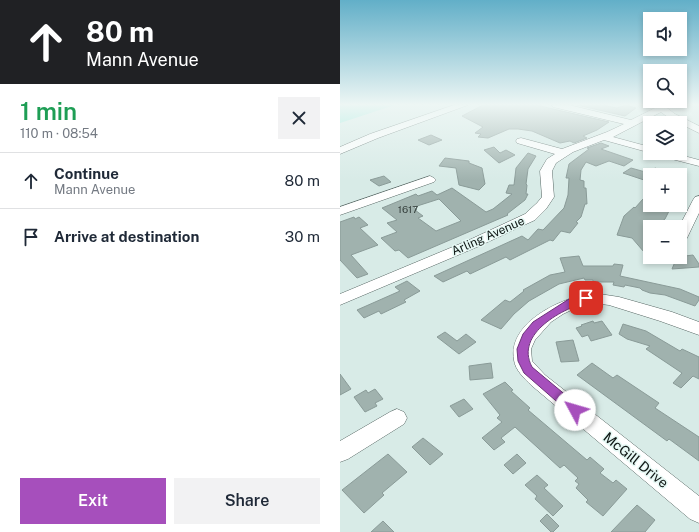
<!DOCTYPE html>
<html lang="en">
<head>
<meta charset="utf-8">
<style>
  :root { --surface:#fff; --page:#f2f2f3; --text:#1f2937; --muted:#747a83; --line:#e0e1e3; --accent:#a64fbc }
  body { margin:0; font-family:"Public Sans",sans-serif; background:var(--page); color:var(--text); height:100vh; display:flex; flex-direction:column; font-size:15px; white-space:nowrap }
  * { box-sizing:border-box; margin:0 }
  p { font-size:13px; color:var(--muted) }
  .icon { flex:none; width:22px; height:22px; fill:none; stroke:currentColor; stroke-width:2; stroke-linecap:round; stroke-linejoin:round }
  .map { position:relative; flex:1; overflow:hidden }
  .panel { display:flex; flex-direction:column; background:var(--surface); width:340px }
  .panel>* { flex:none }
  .top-card { background:#202124; color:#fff; overflow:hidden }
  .fabs { position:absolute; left:303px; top:12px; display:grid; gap:8px }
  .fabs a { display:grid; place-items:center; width:44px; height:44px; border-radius:0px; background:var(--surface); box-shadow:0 2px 6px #0003; font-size:20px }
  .pin { position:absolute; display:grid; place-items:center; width:34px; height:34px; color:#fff; margin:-17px; border-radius:8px; box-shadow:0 2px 6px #0006 }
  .me { position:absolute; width:44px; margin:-22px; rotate:309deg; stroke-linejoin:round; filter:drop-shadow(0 0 3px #0008) }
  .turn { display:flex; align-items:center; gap:14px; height:84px; padding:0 20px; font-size:18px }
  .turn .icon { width:52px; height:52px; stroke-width:2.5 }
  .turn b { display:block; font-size:28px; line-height:34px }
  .round { display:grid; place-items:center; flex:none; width:42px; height:42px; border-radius:0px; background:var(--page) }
  .overview { display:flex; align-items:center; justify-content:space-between; height:68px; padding:0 20px }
  h1 { font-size:24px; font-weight:600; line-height:30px; color:#1e9e55 }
  .cta { display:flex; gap:8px; margin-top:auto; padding:8px 20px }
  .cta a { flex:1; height:46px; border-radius:0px; background:var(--accent); color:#fff; font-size:16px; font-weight:600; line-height:46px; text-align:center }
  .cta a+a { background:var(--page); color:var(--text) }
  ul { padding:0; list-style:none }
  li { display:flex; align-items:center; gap:12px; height:56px; padding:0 20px; border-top:1px solid var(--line) }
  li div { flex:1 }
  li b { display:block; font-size:15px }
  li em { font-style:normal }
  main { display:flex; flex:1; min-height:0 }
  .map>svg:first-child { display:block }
  .green { fill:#94ebdc }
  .building { fill:#a0b2ae; stroke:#8a9b98; fill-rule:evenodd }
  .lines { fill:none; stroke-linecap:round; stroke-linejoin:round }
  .minor-casing { stroke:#576764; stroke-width:1 }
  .minor { fill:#fff; fill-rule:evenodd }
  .route { fill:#a64fbc; stroke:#6c337a }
  .labels { text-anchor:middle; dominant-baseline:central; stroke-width:3; stroke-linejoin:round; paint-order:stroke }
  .number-label { font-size:10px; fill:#333d3a }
  .street-label { font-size:12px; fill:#0f1614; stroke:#e5f8f4 }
  .near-street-label { font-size:14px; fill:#0f1614; stroke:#e5f8f4 }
</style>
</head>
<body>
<main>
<section class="panel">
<div class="top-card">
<div class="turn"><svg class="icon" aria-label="ahead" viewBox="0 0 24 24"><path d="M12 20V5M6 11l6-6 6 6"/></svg><div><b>80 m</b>Mann Avenue</div></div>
</div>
<div class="overview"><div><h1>1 min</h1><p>110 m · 08:54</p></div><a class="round"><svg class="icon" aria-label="close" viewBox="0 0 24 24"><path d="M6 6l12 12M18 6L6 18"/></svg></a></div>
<ul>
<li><svg class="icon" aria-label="ahead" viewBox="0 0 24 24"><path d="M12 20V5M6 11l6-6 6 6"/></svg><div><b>Continue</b><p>Mann Avenue</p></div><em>80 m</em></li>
<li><svg class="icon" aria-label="arrive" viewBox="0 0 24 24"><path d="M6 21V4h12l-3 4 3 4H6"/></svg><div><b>Arrive at destination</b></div><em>30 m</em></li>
</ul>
<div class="cta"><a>Exit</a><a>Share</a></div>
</section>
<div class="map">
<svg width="359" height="532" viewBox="0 0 359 532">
  <rect width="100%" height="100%" fill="#d8ebe7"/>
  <!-- green -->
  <path class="green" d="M0 105H55L0 123Z"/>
  <!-- building -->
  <path class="building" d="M143 105H196L269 122 257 130 243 136 247 138 234 143 230 141 220 143 192 131 178 129H169L148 138 138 137 141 134 135 133 143 127 122 116Z
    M237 105H262L277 108 286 105 296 108 285 116Z
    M91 135 102 140 89 145 78 140Z
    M261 143 269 146 261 149 293 160 284 166 269 161 256 166 246 162 241 170 240 180 244 181V188H246L247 204H245L241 217 236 222 238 223 230 233 221 231 213 241 210 240 170 260 166 257 130 274 127 271 103 282 94 276 182 236 188 240 198 229 203 230 224 208 228 195 229 178H226L229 164 249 149 247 148Z
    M154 147 160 153 166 150 175 155 159 163 144 150Z
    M188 153 196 156 188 169 186 184 187 185 186 194H188L185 200 167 214 168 215 68 258 59 250 55 251 41 238 57 232 47 223 57 220 42 208 76 194 78 196 92 191 97 195 112 188 146 212 153 209 172 194 166 193 169 185H174L176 168ZM99 199 121 221 96 231 78 218 83 216 75 210H77L74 207Z
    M105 158 129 161V163L142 168 145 184 139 190 119 185 116 168 99 166Z
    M291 168 309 173 315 168 324 171 320 175H310V182L283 173Z
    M44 176 51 182 39 186 30 180Z
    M303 199 310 201V205H332L325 219 316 226 310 224V254L304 252 292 238 277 235 284 216 294 207 295 208Z
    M14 217 15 219 19 217 28 225 20 228 38 245 11 255 28 274 17 278 0 260V222Z
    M353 255 359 264V267L332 269 337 257Z
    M239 256 243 266H273L274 264 283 265 280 276 340 289 359 297V300L355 306 325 295 310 293 302 290 300 288 285 285 284 287 273 285 274 282H253V280H245L244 278 219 284 189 301 174 314 161 329 141 320 165 300 170 302 184 291 183 290 210 275 225 272 220 258Z
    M67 281 80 291 64 300 66 302 41 314 39 311 24 318 17 310 60 291 55 287Z
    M253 321 254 323 262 321 272 335 251 341 248 335 242 337 236 328 242 326 241 325Z
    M283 324 306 331 340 351 342 349 359 357V379L353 376 341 388 333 383 342 373 306 349 310 346 287 339 279 334Z
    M105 332 117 341 126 334 136 342 119 354 97 337Z
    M233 340 239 361 221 362 216 342Z
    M151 363 153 378 130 380 129 366Z
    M252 363 273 378 277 375 319 403 315 408 359 437V461L329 439 327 441 237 375Z
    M0 374 11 389 0 395Z
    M165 382 173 390 171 391 190 408 188 410 247 460 250 457 264 469 260 473 273 483 276 480 287 489 263 516 246 502 248 500 236 488 239 484 235 481 238 478 224 465 220 468 175 427 161 438 165 442 154 450 142 438 162 422 157 418 160 415 143 394Z
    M35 389 43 399 35 403 37 406 25 412 14 397 26 390 28 393Z
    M124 399 133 409 119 417 110 406Z
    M83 438 103 454 90 465 72 447Z
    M48 454 67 472 42 493 44 495 24 513 2 490Z
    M177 454 186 463 173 474 164 465Z
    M197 475 208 485 204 488 223 506 213 516 195 499 197 496 185 485Z
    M297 505 315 520 305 532H271Z
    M207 514 219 526 213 532H211L200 521Z
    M43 521 54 532H31Z"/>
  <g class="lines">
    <defs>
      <path id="minor" d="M114 105H128L38 138 0 154V147L30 134Z
        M212 105H229L291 120 315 108 313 105H323L335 114 359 126V133L329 118 321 112 273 137 310 147 311 153 264 140 233 152 216 163 212 171 214 197 206 209 195 220 137 247 0 305V294L127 241 185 214 197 203 202 197 200 171 207 159 215 154 177 143 176 141 177 139 181 138 222 149 267 132 284 124 213 107Z
        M315 153H333L359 160V166L316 155Z
        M90 176 94 178 96 180 94 182 0 215V207Z
        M359 196V213L347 238 345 241 340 242V227H339L353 200 355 197Z
        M253 293 279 297 332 312 359 322V335L320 321 269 305 253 303 244 304 223 314 211 322 195 340 191 349 192 361 205 375 359 496V523L350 519 191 385C185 379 175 370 174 360 167 322 223 297 253 293Z
        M57 409 64 412 67 418 64 424 8 459 0 462V441L50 412Z"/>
    </defs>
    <!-- minor casing -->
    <use href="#minor" class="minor-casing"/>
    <!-- minor -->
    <use href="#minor" class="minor"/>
  </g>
  <!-- sky -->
  <linearGradient id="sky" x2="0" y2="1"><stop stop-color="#62afc8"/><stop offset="0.58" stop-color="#edf6f4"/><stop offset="1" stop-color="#edf6f4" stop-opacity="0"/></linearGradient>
  <rect width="359" height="180" fill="url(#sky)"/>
  <!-- route -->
  <path class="route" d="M246 295 250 296 251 298 250 301C224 308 174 333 192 367L240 407 241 410 240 414 235 415 231 414 184 373 178 361 177 349 183 334 193 322 229 299Z"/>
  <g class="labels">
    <!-- number labels -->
    <g class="number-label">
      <text x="68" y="209">1617</text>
    </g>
    <!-- street labels -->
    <g class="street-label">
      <text transform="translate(148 236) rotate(-24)">Arling Avenue</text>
    </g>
    <!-- near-street labels -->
    <g class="near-street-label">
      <text transform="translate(296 460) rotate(39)">McGill Drive</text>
    </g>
  </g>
</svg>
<div class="fabs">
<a><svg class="icon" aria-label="sound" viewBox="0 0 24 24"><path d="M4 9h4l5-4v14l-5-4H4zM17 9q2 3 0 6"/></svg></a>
<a><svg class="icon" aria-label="search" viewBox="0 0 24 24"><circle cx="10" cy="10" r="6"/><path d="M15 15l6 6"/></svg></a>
<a><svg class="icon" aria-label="layers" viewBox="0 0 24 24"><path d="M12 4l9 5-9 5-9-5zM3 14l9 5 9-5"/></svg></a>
<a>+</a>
<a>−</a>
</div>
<div class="pin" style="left:246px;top:298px;background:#d93025"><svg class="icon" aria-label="arrive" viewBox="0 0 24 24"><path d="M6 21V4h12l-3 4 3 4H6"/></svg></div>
<svg class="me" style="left:235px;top:410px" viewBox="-20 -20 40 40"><circle r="19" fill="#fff"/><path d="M0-13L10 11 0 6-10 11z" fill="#a64fbc"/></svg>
</div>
</main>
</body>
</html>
